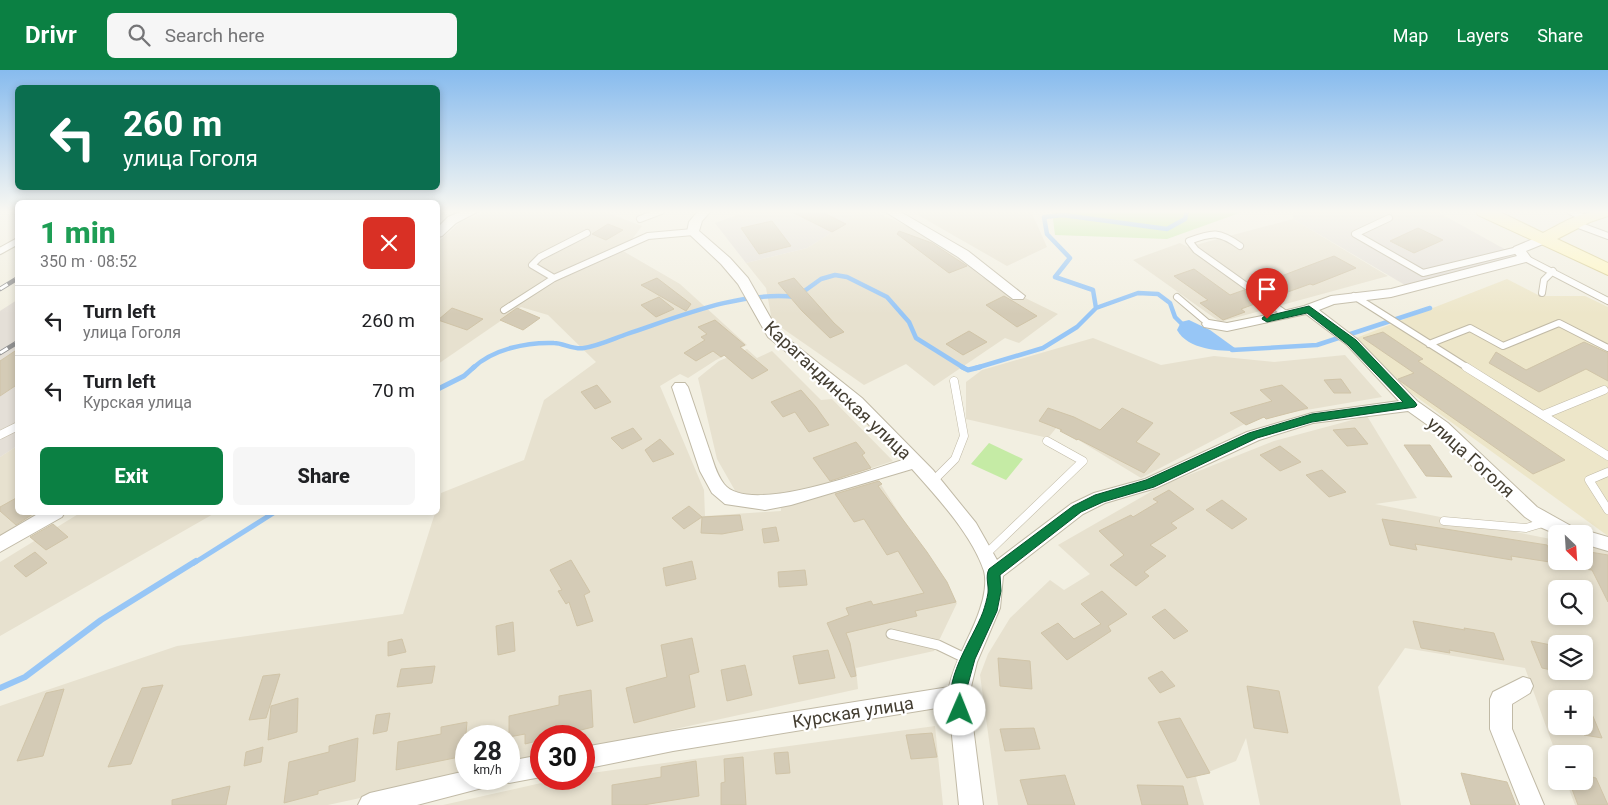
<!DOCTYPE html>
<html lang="en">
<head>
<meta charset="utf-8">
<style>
  :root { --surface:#fff; --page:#f6f6f6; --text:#202124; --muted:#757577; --line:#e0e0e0; --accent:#0b8043 }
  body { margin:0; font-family:Roboto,sans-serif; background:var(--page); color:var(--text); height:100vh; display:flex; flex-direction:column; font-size:19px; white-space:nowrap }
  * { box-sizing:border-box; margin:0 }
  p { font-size:16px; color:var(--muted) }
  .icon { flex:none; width:28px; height:28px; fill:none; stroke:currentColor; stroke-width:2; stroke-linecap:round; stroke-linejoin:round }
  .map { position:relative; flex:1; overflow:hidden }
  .panel { position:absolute; left:15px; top:130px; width:425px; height:315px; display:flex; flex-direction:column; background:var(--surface); border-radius:8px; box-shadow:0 2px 8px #0003 }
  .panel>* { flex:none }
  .guide { position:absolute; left:15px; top:15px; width:425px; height:105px; border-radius:8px; box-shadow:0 2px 8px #0003; background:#0b6e4f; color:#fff; overflow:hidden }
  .needle { width:32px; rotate:155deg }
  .fabs { position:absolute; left:1548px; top:455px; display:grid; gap:10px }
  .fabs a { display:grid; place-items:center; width:45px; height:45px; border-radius:8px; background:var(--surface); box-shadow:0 2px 8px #0003; font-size:25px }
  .speed { position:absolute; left:455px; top:655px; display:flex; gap:10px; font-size:25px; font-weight:700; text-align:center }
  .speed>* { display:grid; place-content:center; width:65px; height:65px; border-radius:50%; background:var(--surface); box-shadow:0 2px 8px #0003; line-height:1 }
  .speed small { font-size:12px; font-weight:400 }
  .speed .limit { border:8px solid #d22; background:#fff; color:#111 }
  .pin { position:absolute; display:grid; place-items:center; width:42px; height:42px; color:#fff; margin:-51px -21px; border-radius:50% 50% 50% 0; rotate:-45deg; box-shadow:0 0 5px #0007 }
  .pin .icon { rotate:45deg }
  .me { position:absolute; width:55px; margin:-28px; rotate:1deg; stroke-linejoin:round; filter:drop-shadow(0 0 4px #0008) }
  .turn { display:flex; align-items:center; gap:18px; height:105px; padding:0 25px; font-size:22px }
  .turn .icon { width:65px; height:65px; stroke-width:2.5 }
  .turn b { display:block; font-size:35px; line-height:42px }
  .round { display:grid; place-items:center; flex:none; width:52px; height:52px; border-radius:8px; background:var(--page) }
  .head { display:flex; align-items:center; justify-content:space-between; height:85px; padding:0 25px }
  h1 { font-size:30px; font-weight:800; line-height:38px; color:#1e9e55 }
  .button { display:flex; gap:10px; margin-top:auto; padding:10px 25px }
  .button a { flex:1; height:58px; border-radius:8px; background:var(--accent); color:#fff; font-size:20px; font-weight:800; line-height:58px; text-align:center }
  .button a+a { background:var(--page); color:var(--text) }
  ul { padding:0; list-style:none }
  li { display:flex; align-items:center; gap:15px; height:70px; padding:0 25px; border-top:1px solid var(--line) }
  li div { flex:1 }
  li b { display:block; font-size:19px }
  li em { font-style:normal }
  header { display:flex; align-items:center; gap:30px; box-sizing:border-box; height:70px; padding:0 25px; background:var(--accent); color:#fff }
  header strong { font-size:24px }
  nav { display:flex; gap:28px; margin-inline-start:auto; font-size:18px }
  .search { width:350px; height:45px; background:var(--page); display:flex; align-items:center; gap:12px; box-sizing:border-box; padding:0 18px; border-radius:8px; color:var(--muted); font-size:19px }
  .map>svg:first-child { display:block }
  .residential { fill:#e7e1cf; fill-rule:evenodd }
  .industrial { fill:#e4dfd7 }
  .education { fill:#ede6c9 }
  .green { fill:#c5eba5 }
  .water { fill:#97c6f6 }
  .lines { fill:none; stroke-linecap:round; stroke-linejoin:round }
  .stream-far2 { stroke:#97c6f6; stroke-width:4.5 }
  .stream-far1 { stroke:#97c6f6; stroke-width:5 }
  .stream { stroke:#97c6f6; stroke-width:6 }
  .building { fill:#d4cbb6; stroke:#d0c4a8 }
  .lane-far2-casing { stroke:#c1baa6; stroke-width:8 }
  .lane-far1-casing { stroke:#c1baa6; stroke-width:9 }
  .lane-casing { stroke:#c1baa6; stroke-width:11 }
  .street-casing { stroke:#c1baa6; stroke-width:2 }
  .secondary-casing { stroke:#d6ca8c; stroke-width:2 }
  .lane-far2 { stroke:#fff; stroke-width:6 }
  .lane-far1 { stroke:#fff; stroke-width:8 }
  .lane { stroke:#fff; stroke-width:9 }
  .street { fill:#fff; fill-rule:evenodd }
  .secondary { fill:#fff6be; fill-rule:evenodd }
  .rail-casing { stroke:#939393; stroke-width:4.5 }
  .rail { stroke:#fff; stroke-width:3; stroke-dasharray:9; stroke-linecap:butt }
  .route { fill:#0b8043; stroke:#07532c }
  .labels { text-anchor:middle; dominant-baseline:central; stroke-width:4.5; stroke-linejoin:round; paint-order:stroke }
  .street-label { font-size:18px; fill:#443e32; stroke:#fff }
</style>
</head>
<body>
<header>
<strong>Drivr</strong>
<div class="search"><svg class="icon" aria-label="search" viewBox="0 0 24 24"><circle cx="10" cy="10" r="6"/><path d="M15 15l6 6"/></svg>Search here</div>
<nav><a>Map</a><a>Layers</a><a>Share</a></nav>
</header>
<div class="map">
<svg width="1608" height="735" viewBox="0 0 1608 735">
  <rect width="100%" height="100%" fill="#f2efe1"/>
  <!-- residential -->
  <path class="residential" d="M488 141H603L642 156 623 181 680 214 747 275 716 290 688 308 680 304 660 316 704 420 705 446 781 441V436L876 407 957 533 934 581 856 598 858 619 584 679V666H541V688L509 695V666H466V705L328 735H0V636L177 576 403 544 435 443 438 442 441 423 524 390 544 330 596 292 548 245 521 237 438 294V172L460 152Z
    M859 141H874L935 169 982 207 1058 244 1019 273 1005 268 934 316 906 294 864 315 772 251 766 218 746 193 807 178 828 165Z
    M911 141H1031L1047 177 1007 196Z
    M1293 149 1388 206 1220 252 1133 190 1180 173 1188 177Z
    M1093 268 1161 295 1214 286 1274 292 1345 285 1382 327 1254 349 1141 408 1057 357 1048 368 966 349V312L982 300Z
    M747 279 757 288 772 281 821 330 832 329 893 391 790 425 758 428 737 424 717 389 698 308 719 291Z
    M1367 346 1417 428 1375 434 1556 470V491H1584V475L1608 480V735H1575L1566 711H1584V684H1556L1525 598 1405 578 1378 617 1401 735H1260L1246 668 1236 691 1196 707 1204 735H998L980 605 988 584 1010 548 1050 510 1064 520 1090 504 1058 475 1161 416 1274 371ZM1556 519H1584V546H1556ZM1556 574H1584V601H1556ZM1556 629H1584V656H1556Z
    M17 376 18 442 42 443 0 468V387Z
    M80 443H215L0 566V492Z
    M935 656 943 735H443L559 709H584V704Z"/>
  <!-- industrial -->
  <path class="industrial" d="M749 141H859L828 165 807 178 746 193 715 153Z
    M1293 141H1436L1517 186 1405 215 1293 149Z
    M17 230V376L0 387V241Z"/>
  <!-- education -->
  <path class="education" d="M1507 209 1540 226H1585L1608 237V466L1411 323 1356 268Z"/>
  <!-- green -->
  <path class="green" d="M1052 141H1245L1167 169 1055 165Z
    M989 373 1023 389 1006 410 971 394Z"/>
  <!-- water -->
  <path class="water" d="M1189 250 1210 260 1239 281C1219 281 1188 280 1177 260L1181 252Z"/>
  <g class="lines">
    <!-- stream-far2 -->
    <path class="stream-far2" d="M1096 238 1138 223 1158 224 1170 233 1175 247 1185 257
      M1232 280 1317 275 1430 238
      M473 298C493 279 527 272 554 273 563 273 574 280 584 278 598 276 613 269 627 264 681 246 739 221 796 227L821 209 835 205 847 207 887 227 909 252 916 268 964 298
      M976 298 1043 278 1077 257 1096 238 1093 220 1055 207 1070 188 1047 164 1044 147 1063 145 1167 159 1185 149 1187 141"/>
    <!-- stream-far1 -->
    <path class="stream-far1" d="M962 297 968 300 980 297
      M438 319 464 306 474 297
      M194 493 275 442"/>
    <!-- stream -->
    <path class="stream" d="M0 618 25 607 101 550 196 491"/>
  </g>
  <!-- building -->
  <path class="building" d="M790 141H820L846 154 832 162Z
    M772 151 791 176 759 184 741 158Z
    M608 154 623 160 606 170 592 164Z
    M1418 158 1443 170 1414 183 1390 171Z
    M899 161 932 173 967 196 949 203 897 164Z
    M1334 186 1356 198 1313 215 1310 214 1271 228 1255 216Z
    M1194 199 1230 225 1244 220 1260 232 1241 239 1245 242 1223 250 1200 233 1208 230 1174 206Z
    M657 208 691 234 686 241 641 215Z
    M794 208 834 253 844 262 830 268 802 241 778 213Z
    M1004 226 1016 233 1037 246 1017 257 986 235Z
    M659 227 674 239 656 247 641 235Z
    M452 238 483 249 467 260 438 250Z
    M517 238 540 248 523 260 500 250Z
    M715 250 745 275 740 277 768 300 752 309 724 285 721 287 713 281 696 291 684 283 705 270 701 267 707 264 698 257Z
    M969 261 987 272 963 285 946 274Z
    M1383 262 1423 289 1418 291 1565 390 1533 404 1400 311 1398 309 1414 303 1363 268Z
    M1584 272 1608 283V311L1586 299 1539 322 1489 293 1496 282 1526 300Z
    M18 279V314L0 326V291Z
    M1341 309 1351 323H1334L1324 310Z
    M597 315 611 332 595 339 581 322Z
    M1282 315 1308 338 1266 349 1264 347 1246 355 1230 343 1272 331 1260 320Z
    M801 320 816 337 829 355 809 362 795 342 783 347 771 332Z
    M1048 338 1074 347 1100 360 1122 338 1153 353 1136 372 1160 384 1144 403 1078 369 1077 370 1060 361 1062 360 1039 351Z
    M633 358 642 369 622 379 611 368Z
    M1355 358 1368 374 1347 376 1333 360Z
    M660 369 674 384 653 392 645 380Z
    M856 372 865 383 862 385 871 398 830 411 813 388Z
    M1404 375H1430L1452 407 1426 406Z
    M1280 376 1301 392 1280 401 1260 385Z
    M1322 400 1346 422 1329 427 1306 405Z
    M879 411 882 414 878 416 927 482 947 512 956 532 915 541 917 546 846 563 850 573 856 606 851 607 827 553 849 545 846 538 871 531 873 535 924 523 898 481 887 485 864 449 854 452 835 424Z
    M1169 420 1194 439 1171 453 1177 458 1150 475 1166 486 1144 502 1149 506 1136 516 1110 495 1124 485 1099 461 1131 445 1133 447 1158 432 1153 429Z
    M18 427V442H36L16 455 0 441V437Z
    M1222 430 1247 449 1232 459 1206 440Z
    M689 436 702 447 684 459 672 448Z
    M740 445 743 460 722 464 701 463 702 447Z
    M1382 449 1547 475 1556 493 1511 486 1512 490 1415 474 1417 480 1390 475Z
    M53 454 68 467 46 480 30 467Z
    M776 457 779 471 764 473 762 459Z
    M1584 481 1608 485V532L1592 500 1584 499Z
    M35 482 47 493 26 507 14 496Z
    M571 490 590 522 584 525 593 551 577 556 569 532 566 534 558 521 562 520 550 500Z
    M692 491 696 509 666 516 663 498Z
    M805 500 807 515 779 517 778 502Z
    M1102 521 1127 544 1108 556 1111 561 1067 590 1041 563 1058 553 1074 569 1101 554 1081 534Z
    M1165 539 1188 561 1174 569 1152 547Z
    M1413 551 1465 560 1464 558 1494 563 1504 590 1449 580 1450 583 1421 578Z
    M513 552 515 581 498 585 496 556Z
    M692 568 699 602 689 605 695 637 634 653 626 618 667 607 661 575Z
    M402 569 406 582 388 586V572Z
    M1531 571 1556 576V601L1542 598Z
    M828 580 835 608 799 614 793 586Z
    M998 588 1030 591 1032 619 1000 616Z
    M745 595 752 625 727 631 721 600Z
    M435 596 432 613 397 617 401 599Z
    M1162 601 1175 616 1160 623 1148 608Z
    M280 604 266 648 249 650 263 606Z
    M163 615 131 694 108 697 142 618Z
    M1247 616 1279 621 1288 663 1254 658Z
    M64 619 43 686 17 691 46 623Z
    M591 620 593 657 561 665V666H541V670L525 674V664L509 667V646L559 635V626Z
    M1584 625 1602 668 1584 665Z
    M298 628 297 662 268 670 271 636Z
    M390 643 387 661 373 664 376 645Z
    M1180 648 1210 703 1187 708 1158 652Z
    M467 652 464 686 396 700 398 672 441 664V657Z
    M1034 658 1040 679 1005 681 1000 659Z
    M932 663 937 687 911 689 906 665Z
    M358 668 355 711 318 721V724L284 733 289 692 329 682V676Z
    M263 677 261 692 244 696 246 682Z
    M788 682 790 703 776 704 774 683Z
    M743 687 746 735H721V713L725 712 724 689Z
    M696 691 699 726 643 735H612V715L661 707V697Z
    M1461 703 1507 712 1516 735H1471Z
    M1065 705 1075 735H1028L1020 710Z
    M1584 705 1596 708 1608 735H1578L1569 711H1584Z
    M1137 715 1183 716 1188 735H1142Z
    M230 716 226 735H172V730Z"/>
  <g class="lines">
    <defs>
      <path id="lane-far2" d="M1570 141 1584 148
        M1389 148 1355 164 1423 203 1518 180
        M640 149 661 141
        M1573 153 1608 166
        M1240 176C1219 161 1213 162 1189 171L1196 180 1287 245
        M0 181 18 171
        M1525 188 1608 231
        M554 208 532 195 540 187 587 163
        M1542 223 1544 210 1553 201
        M1354 226 1468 298
        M1177 227 1209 254
        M504 240 554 208 648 166 693 162
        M1429 274 1470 258 1503 276 1559 253 1608 278"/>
      <path id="lane-far1" d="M1466 297 1608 386
        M1543 345 1604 320
        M0 365 18 356
        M1608 402 1589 410 1608 440
        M933 411 955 389 964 366 954 311
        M1444 451 1526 458 1546 452
        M986 484 1083 391 1047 371"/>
      <path id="lane" d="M891 564 938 575 967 589"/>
      <path id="street" d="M463 141H479L456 153 442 166 438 167V157L448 147Z
        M698 141H711L702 151 699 161 730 188 748 208 778 261 862 328 933 400 976 453 997 490 1071 434 1094 423 1145 409 1247 362 1312 343 1399 331 1347 275 1306 244 1227 261 1204 257 1202 254 1204 251 1209 250 1227 253 1267 245 1304 236 1331 226 1391 219 1517 186 1512 180 1514 177 1540 166H1548L1550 169 1548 172 1526 181 1531 188 1530 191 1391 227 1334 234 1319 240 1357 269 1417 331 1448 353 1537 437 1580 461 1584 460 1608 467V481L1584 474V464H1556L1540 457 1525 447 1436 361 1408 341 1313 353 1259 370 1156 418 1105 433 1083 444 1003 506 1000 538 977 592 969 625 983 735H959L949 636 673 681 584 699V677L673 661 949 617C956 586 971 567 980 539 984 528 987 512 984 501 972 465 937 427 912 399L791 435 765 440 725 434 712 423 700 401 672 317 675 313H685L688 317C695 338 702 358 709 379 713 390 716 404 724 414 749 446 868 400 903 390L843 328 768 267 738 214 721 194 687 162 689 152Z
        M884 141H899L968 181 1025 226 1023 229H1013L958 187Z
        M41 442H65L62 447 0 482V466Z
        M1523 607 1530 609 1533 616 1530 623 1512 634V659L1544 735H1520L1490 659V629L1493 622Z
        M541 685V707L509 713 501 710 509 709V691Z
        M466 701V709H489L486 717 417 735H358L362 727 370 723Z"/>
      <path id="secondary" d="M1476 141H1498L1543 163C1568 150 1580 141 1608 141V146L1590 152 1557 169 1608 193V205L1478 145Z"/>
    </defs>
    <!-- lane-far2 casing -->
    <use href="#lane-far2" class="lane-far2-casing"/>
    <!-- lane-far1 casing -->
    <use href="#lane-far1" class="lane-far1-casing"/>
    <!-- lane casing -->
    <use href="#lane" class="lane-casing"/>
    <!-- street casing -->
    <use href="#street" class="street-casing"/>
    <!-- secondary casing -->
    <use href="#secondary" class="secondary-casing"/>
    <!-- lane-far2 -->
    <use href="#lane-far2" class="lane-far2"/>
    <!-- lane-far1 -->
    <use href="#lane-far1" class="lane-far1"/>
    <!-- lane -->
    <use href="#lane" class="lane"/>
    <!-- street -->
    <use href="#street" class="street"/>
    <!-- secondary -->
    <use href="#secondary" class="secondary"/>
    <defs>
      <path id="rail" d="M0 219 18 208
        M0 283 18 272"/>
    </defs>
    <!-- rail casing -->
    <use href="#rail" class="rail-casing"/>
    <!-- rail -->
    <use href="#rail" class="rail"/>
  </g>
  <!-- sky -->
  <linearGradient id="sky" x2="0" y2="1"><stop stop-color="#87bbee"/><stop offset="0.58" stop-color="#f9f8f2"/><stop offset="1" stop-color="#f9f8f2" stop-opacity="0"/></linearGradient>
  <rect width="1608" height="244" fill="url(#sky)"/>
  <!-- route -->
  <path class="route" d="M1309 236 1356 270 1415 332 1417 335 1415 337 1312 352 1257 368 1154 417 1103 432 1081 442 1000 505 1001 521 997 541 975 589 965 625 967 640 965 644 960 646 954 644C940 612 972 571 983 542 985 536 987 529 988 523 989 515 985 507 989 499L1073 436 1095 425 1146 410 1249 363 1312 344 1403 332 1348 275 1307 243 1267 252 1262 249 1263 247Z"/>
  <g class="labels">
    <!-- street labels -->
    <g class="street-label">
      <text transform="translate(838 320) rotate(43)">Карагандинская улица</text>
      <text transform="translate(1471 387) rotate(42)">улица Гоголя</text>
      <text transform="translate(853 642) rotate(-9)">Курская улица</text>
    </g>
  </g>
</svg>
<div class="fabs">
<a><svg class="needle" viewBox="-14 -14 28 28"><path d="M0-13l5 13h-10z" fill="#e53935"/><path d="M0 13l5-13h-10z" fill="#757577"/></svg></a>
<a><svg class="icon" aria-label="search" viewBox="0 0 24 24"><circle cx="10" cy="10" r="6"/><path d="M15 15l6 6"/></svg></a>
<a><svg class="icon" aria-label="layers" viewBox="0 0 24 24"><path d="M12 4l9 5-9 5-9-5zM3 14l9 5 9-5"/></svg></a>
<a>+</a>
<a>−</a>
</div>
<div class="speed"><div>28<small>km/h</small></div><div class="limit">30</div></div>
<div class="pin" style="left:1267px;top:249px;background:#d93025"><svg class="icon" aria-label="arrive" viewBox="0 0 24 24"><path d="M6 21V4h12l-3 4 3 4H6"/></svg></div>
<svg class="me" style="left:960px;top:640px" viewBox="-20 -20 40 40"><circle r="19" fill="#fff"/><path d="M0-13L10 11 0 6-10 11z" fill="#0b8043"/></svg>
<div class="guide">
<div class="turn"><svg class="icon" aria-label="left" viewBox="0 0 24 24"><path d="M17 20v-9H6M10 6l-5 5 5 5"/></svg><div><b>260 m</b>улица Гоголя</div></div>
</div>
<section class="panel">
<div class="head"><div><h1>1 min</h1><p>350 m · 08:52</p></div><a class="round" style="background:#d93025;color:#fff"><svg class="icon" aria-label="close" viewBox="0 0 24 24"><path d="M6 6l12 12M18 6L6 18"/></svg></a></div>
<ul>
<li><svg class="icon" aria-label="left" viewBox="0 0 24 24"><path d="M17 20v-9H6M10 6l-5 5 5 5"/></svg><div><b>Turn left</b><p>улица Гоголя</p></div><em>260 m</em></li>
<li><svg class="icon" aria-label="left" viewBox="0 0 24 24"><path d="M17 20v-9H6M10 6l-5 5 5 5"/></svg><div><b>Turn left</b><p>Курская улица</p></div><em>70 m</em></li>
</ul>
<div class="button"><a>Exit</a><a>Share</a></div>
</section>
</div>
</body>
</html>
